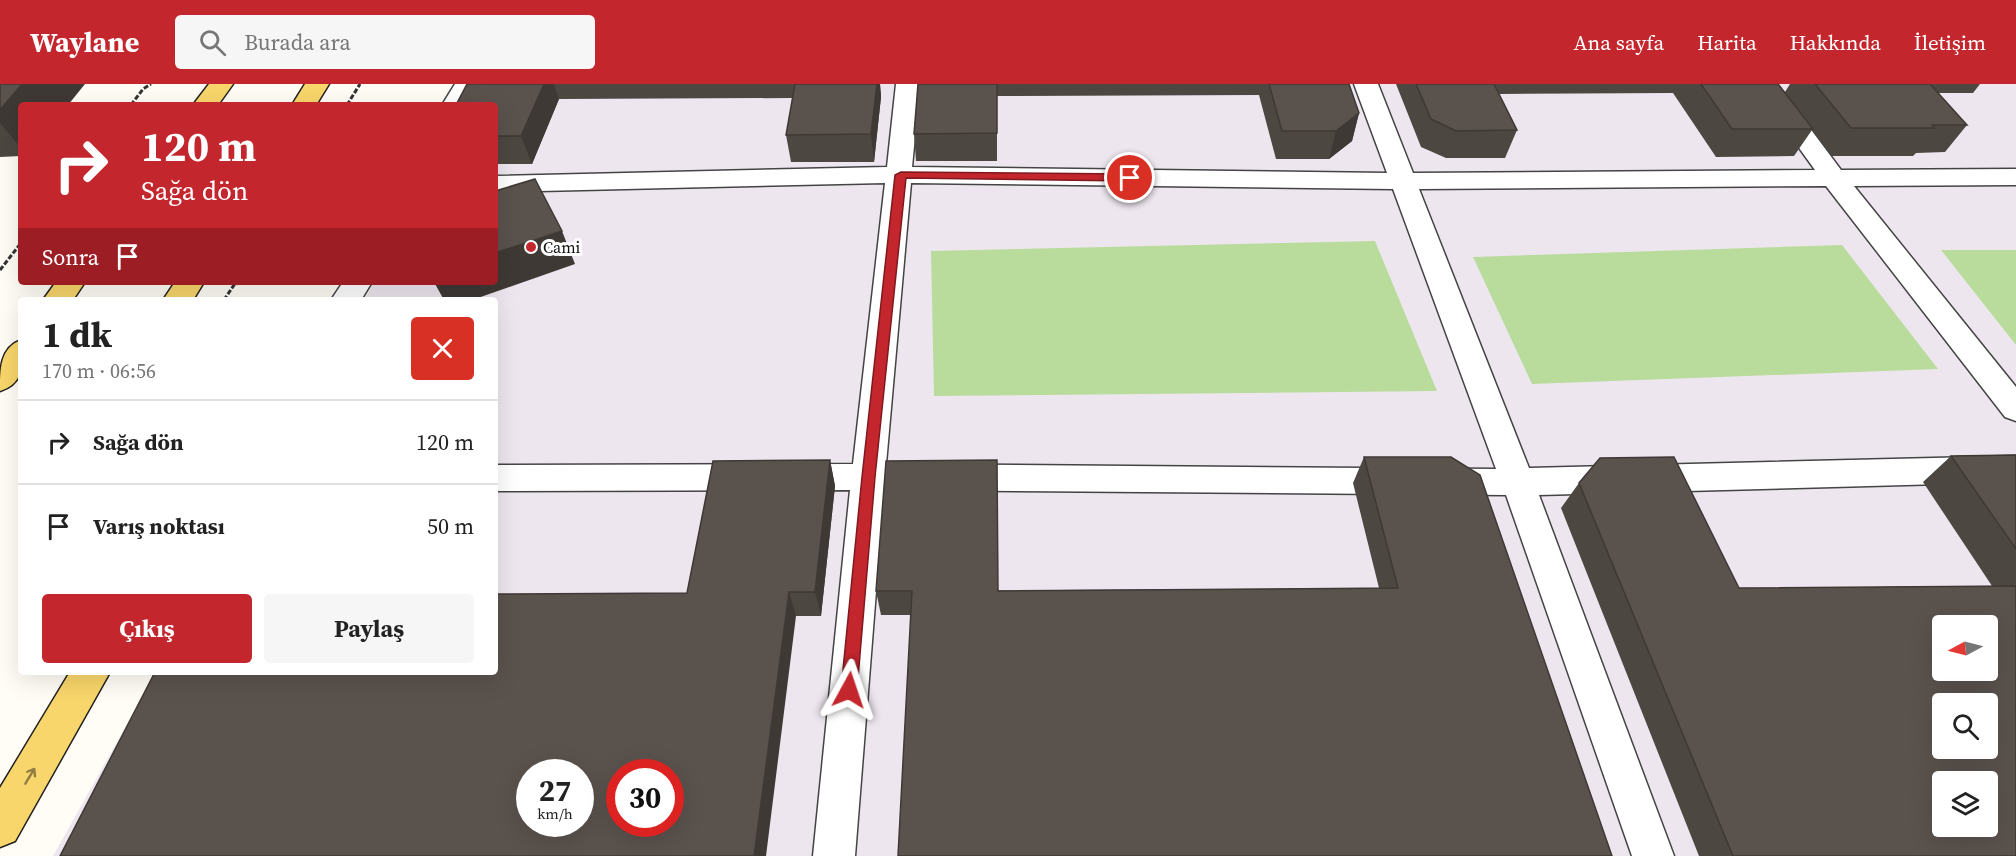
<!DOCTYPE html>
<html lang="tr">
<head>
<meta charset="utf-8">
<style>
  :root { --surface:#fff; --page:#f6f6f6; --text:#222; --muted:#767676; --line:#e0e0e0; --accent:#c4262e }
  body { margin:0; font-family:"Source Serif 4",serif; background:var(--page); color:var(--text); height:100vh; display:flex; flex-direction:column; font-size:22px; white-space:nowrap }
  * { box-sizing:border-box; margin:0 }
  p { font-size:20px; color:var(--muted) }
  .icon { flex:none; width:33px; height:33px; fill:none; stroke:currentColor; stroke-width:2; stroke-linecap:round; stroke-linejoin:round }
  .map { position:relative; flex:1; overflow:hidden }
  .details { position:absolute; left:18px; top:213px; width:480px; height:378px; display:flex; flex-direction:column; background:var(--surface); border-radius:6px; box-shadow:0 6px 24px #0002 }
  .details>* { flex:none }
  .banner { position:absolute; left:18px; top:18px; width:480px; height:183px; border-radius:6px; box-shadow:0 6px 24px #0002; background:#c4262e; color:#fff; overflow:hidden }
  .needle { width:39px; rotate:263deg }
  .controls { position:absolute; left:1932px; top:531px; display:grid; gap:12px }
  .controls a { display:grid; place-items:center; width:66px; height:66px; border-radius:6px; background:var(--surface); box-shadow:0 6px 24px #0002; font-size:30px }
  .speed { position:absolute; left:516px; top:675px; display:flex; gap:12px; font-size:30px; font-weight:700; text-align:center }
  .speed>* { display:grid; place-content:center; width:78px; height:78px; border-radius:50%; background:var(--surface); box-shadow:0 6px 24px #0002; line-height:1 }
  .speed small { font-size:15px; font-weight:400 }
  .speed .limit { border:9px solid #d22; background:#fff; color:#111 }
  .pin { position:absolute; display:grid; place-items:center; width:51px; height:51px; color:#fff; margin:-26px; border:3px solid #fff; border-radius:50%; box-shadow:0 2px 6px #0007 }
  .me { position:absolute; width:66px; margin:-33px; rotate:5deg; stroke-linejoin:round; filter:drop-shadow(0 0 4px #0008) }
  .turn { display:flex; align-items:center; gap:21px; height:126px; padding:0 24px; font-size:27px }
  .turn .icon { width:78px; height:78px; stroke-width:2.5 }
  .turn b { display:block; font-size:42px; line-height:51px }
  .then { display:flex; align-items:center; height:57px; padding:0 24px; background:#0003; gap:12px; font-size:22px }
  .round { display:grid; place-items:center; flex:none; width:63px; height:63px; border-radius:6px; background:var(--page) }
  .headline { display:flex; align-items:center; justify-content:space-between; height:102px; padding:0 24px }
  h1 { font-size:36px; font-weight:700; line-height:45px }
  .action { display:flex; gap:12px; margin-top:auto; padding:12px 24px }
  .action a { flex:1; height:69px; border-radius:6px; background:var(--accent); color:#fff; font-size:24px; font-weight:700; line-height:69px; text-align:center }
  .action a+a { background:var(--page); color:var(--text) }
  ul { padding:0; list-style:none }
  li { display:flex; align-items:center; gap:18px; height:84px; padding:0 24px; border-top:2px solid var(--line) }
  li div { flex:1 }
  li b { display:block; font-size:22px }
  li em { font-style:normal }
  header { display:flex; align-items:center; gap:36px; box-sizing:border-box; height:84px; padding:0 30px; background:var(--accent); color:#fff }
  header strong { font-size:28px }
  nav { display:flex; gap:33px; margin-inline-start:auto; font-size:21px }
  .search { width:420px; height:54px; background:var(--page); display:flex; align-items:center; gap:15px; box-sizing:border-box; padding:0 21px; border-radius:6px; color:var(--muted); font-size:22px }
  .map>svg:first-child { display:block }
  .industrial { fill:#eee6ef; fill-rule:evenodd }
  .forest { fill:#b9dc9c }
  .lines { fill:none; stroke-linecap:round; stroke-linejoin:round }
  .street-casing { stroke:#444; stroke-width:3 }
  .primary-casing { stroke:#222; stroke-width:3 }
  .path { stroke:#333; stroke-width:3; stroke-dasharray:5 2; stroke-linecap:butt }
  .street { fill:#fff; fill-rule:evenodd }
  .primary { fill:#f9d66b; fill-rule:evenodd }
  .wall { fill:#4d4742 }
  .shaded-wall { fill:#3f3936 }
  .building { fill:#5a524d; stroke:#3f3936; stroke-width:1.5; fill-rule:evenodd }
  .oneway { stroke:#917d42 }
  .route { fill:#c4262e; stroke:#7f191e; stroke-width:1.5 }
  .poi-dot { fill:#c4262e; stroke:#fff; stroke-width:2 }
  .labels { text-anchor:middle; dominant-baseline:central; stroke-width:6; stroke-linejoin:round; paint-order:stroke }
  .poi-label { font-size:16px; fill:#111; stroke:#fff; text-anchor:start }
</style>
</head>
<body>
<header>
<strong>Waylane</strong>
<div class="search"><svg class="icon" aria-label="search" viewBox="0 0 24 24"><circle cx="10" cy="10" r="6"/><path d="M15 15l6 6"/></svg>Burada ara</div>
<nav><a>Ana sayfa</a><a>Harita</a><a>Hakkında</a><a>İletişim</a></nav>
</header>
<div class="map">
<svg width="2016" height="772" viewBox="0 0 2016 772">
  <rect width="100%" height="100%" fill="#fffdf5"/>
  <!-- industrial -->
  <path class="industrial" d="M484 0H2016V772H53L156 588H495V216H364L374 198H495V21ZM1942 542H1988V586H1942ZM1942 620H1988V664H1942ZM530 688H580V740H530ZM620 688H670V740H620ZM1942 698H1988V742H1942Z"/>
  <!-- forest -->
  <path class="forest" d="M1375 157 1437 307 934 312 931 167Z
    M1842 161 1938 285 1532 300 1473 173Z
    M1941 166H2016V261Z"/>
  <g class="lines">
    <defs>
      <path id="street" d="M455 0H479L466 21H442Z
        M896 0H920L912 83 1387 89 1354 0H1378L1413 89 1815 86 1753 0H1777L1841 86 2016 85V101L1854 102 2016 303V337L2005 333 1826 102 1419 105 1529 384 2016 372V398L1539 411 1674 772H1632L1506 411 884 406 855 772H813L850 406 495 407V381L853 380 885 99 495 108V92L887 83ZM911 99 1393 105 1496 385 886 380Z
        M343 198H372L361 216H331Z"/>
      <path id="primary" d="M209 0H233L218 21H193Z
        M305 0H329L316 21H292Z
        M56 198H85L73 216H43Z
        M175 198H204L193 216H163Z
        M21 256C21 279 26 299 0 307 0 285 0 264 21 256Z
        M70 588H110L15 757 0 763V704Z"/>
    </defs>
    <!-- street casing -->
    <use href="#street" class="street-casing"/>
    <!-- primary casing -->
    <use href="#primary" class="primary-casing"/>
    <!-- path -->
    <path class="path" d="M131 21 143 5 151 0
      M347 21 360 0
      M0 186 21 159
      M224 216 236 198"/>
    <!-- street -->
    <use href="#street" class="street"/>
    <!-- primary -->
    <use href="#primary" class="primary"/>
  </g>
  <!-- wall -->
  <path class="wall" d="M0 0 21 21V72L0 73Z
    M467 0H880L881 13 874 78H791L786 51 793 14 559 15 532 80H495V21Z
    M918 0H1349L1359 29 1352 57 1329 75H1276L1259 11 997 12V77H916L914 50Z
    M1396 0H1778L1785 8 1790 0H1980L1973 9H1938L1967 41 1945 68 1916 69 1913 72H1832L1812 46 1794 72 1716 73 1673 9 1499 10 1517 46 1505 74H1446L1421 63Z
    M2016 371V772H1699L1561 424 1579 399 1739 504 1992 502 1923 398 1951 372Z
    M1364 373 1612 772 911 531H881L876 507 1379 504 1353 399Z
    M830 376 835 402 821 532H796L687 509Z"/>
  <!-- shaded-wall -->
  <path class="shaded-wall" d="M22 0H85L68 21H21V64L0 39V26Z
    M544 0H554L559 15 532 80 521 52Z
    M877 0H880L881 13 874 78 871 50Z
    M1359 29 1352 57 1329 75 1336 47Z
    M562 147 575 180 472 216H444L434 198H495V169Z
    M830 376 835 402 821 532 815 508Z
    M789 508 796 532 766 772H754Z"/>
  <!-- building -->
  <path class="building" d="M0 0H22L0 26Z
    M467 0H544L521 52H495V21H456Z
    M795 0H877L871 50 786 51Z
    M918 0H997V49L914 50Z
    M1269 0H1349L1359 29 1336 47H1282Z
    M1416 0H1494L1517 46 1456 47 1431 35Z
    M1701 0H1778L1813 45H1732Z
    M1815 0H1930L1967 41H1932L1934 44H1851Z
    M535 95 562 147 495 169V107Z
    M2016 371V465L1951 372Z
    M1364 373H1451L1480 391 1612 772H898L912 507H876L886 377 997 376 998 507 1398 504Z
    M1674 373 1739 504 2016 502V772H1733L1579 399 1600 374ZM1942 542H1988V586H1942ZM1942 620H1988V664H1942ZM1942 698H1988V742H1942Z
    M830 376 815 508H789L754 772H60L155 588H495V510L687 509 713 377ZM530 688H580V740H530ZM620 688H670V740H620Z"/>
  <!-- one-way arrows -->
  <defs><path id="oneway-shaft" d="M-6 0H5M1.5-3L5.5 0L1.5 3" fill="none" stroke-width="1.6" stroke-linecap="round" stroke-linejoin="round" transform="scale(1.5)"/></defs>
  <use class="oneway" href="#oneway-shaft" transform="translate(30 692) rotate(-59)"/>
  <!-- route -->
  <path class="route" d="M901 88 1130 90 1135 94 1130 97 906 94 875 393 857 606 855 611 849 613 844 611 841 606 862 393 895 91Z"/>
  <!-- markers -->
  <circle class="poi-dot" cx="531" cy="163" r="6"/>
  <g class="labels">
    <!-- poi labels -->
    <g class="poi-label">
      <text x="543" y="163">Cami</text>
    </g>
  </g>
</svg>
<div class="controls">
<a><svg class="needle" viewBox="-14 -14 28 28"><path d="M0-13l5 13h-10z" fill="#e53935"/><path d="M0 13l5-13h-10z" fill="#767676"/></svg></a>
<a><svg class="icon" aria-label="search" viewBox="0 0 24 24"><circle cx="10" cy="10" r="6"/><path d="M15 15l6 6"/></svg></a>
<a><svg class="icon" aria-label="layers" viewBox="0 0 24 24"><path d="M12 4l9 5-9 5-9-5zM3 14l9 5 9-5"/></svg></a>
</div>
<div class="speed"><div>27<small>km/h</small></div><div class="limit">30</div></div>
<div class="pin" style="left:1130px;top:94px;background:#d93025"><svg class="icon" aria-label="arrive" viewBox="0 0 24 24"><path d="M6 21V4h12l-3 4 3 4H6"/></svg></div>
<svg class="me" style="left:849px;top:606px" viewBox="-20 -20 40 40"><path d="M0-17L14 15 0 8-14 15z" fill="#c4262e" stroke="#fff" stroke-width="4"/></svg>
<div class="banner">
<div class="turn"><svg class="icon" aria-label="right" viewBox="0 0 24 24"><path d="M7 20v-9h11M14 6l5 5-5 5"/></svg><div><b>120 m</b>Sağa dön</div></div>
<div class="then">Sonra<svg class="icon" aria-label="arrive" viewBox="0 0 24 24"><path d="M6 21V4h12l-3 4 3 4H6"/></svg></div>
</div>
<section class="details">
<div class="headline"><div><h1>1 dk</h1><p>170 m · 06:56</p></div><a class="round" style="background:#d93025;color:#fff"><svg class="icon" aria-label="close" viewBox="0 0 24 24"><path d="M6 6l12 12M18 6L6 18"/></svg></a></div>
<ul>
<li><svg class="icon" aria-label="right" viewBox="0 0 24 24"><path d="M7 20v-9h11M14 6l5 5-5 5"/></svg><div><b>Sağa dön</b></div><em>120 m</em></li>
<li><svg class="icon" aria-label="arrive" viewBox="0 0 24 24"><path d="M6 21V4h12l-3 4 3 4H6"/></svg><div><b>Varış noktası</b></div><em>50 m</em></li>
</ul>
<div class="action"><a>Çıkış</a><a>Paylaş</a></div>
</section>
</div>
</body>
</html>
